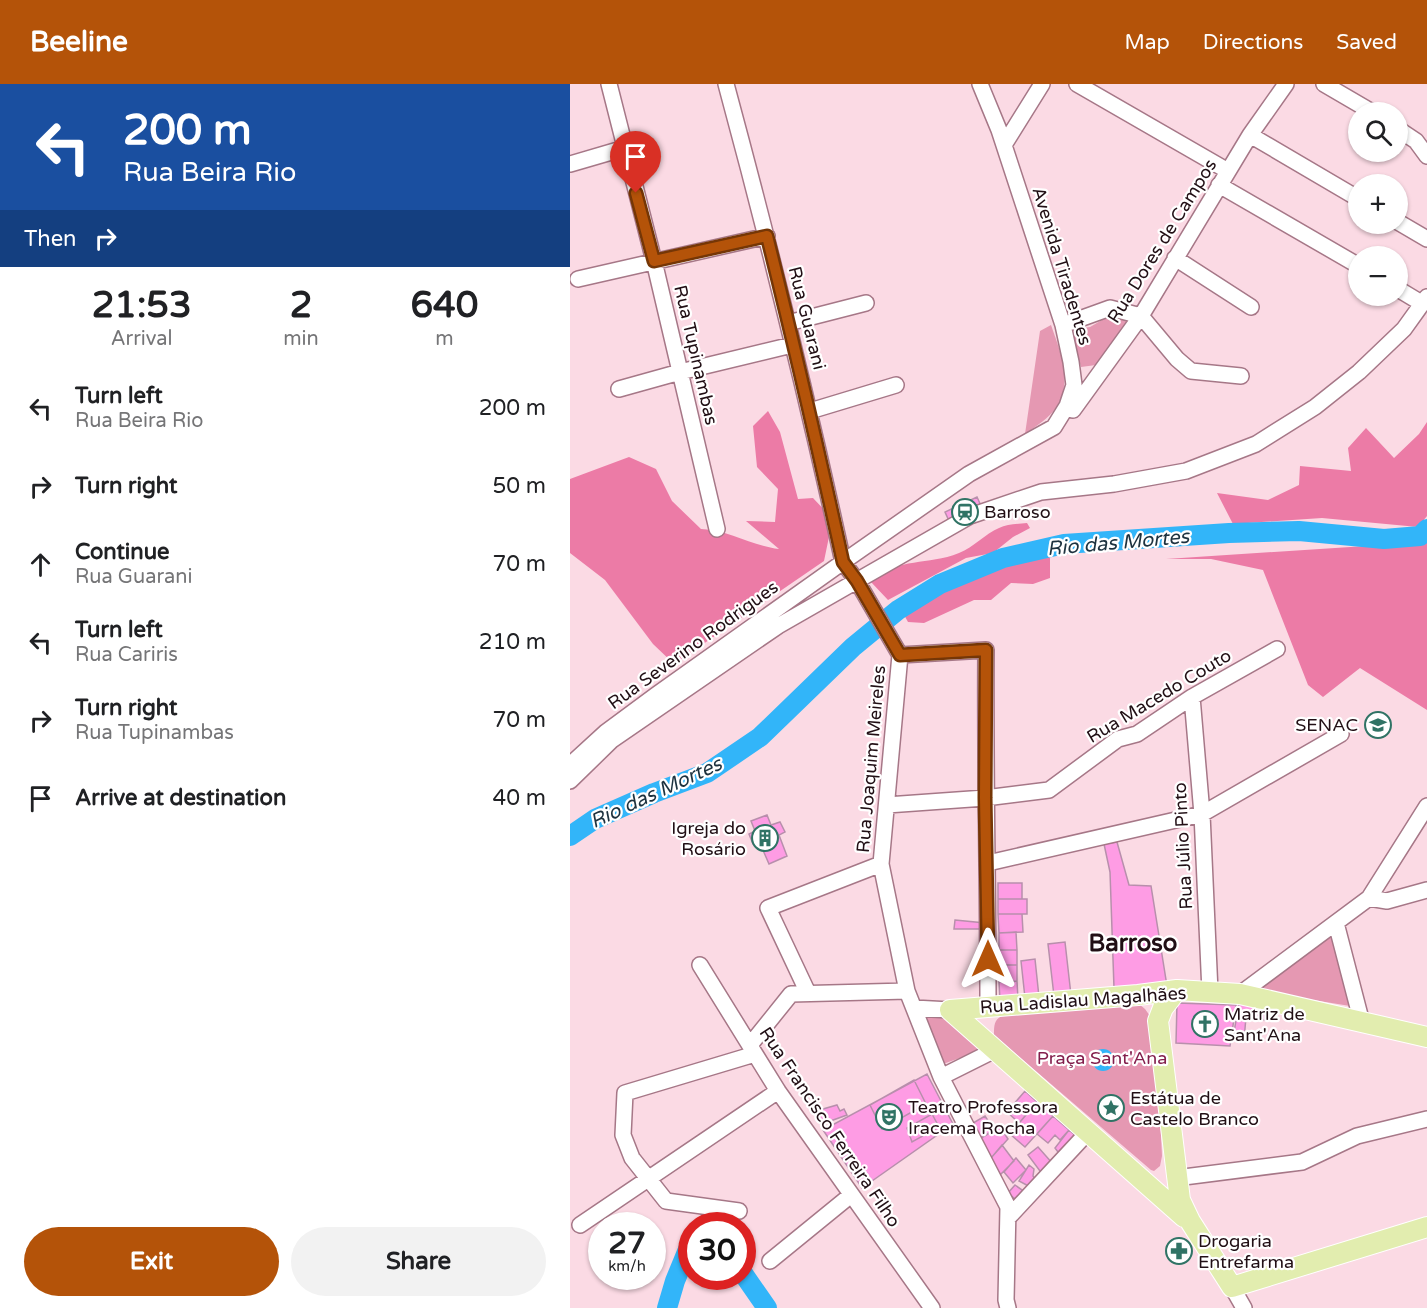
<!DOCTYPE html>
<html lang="en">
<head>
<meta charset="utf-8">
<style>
  :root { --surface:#fff; --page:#f2f2f2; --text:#202124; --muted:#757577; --accent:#b45309 }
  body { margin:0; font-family:"Varela Round",sans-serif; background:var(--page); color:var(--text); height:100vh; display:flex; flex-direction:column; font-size:22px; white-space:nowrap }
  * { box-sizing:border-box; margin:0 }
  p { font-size:20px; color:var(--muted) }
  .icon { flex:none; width:33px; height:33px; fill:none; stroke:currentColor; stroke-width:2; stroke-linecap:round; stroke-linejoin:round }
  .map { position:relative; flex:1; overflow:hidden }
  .panel { display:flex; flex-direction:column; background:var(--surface); width:570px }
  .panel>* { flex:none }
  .banner { background:#1a4fa0; color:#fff; overflow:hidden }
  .controls { position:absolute; left:778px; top:18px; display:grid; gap:12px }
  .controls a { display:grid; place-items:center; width:60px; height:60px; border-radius:50%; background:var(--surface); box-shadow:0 2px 4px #0004; font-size:30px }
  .speed { position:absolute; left:18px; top:1128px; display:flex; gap:12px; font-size:30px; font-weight:700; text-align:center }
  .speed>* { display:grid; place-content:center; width:78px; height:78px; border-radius:50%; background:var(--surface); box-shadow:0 2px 4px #0004; line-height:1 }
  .speed small { font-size:15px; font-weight:400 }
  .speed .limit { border:9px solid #d22; background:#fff; color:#111 }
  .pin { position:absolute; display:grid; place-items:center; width:51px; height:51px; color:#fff; margin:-62px -26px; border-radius:50% 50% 50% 0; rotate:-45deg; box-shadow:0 0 6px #0007 }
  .pin .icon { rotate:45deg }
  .me { position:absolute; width:66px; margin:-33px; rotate:0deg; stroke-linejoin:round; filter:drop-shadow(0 0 4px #0008) }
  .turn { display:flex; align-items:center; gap:21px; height:126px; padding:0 24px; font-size:27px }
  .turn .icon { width:78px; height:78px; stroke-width:2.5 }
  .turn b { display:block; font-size:42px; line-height:51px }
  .then { display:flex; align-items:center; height:57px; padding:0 24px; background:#0003; gap:12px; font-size:22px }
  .eta { display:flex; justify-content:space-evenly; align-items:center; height:102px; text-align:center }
  .eta b { font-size:36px; font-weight:700; line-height:42px }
  .primary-button { display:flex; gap:12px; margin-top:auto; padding:12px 24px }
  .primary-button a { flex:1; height:69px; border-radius:36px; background:var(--accent); color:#fff; font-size:24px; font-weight:700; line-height:69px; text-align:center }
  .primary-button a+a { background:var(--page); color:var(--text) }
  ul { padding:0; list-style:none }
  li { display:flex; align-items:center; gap:18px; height:78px; padding:0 24px }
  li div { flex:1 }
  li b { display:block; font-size:22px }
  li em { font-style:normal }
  header { display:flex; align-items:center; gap:36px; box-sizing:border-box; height:84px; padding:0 30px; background:var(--accent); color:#fff }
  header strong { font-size:28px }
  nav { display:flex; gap:33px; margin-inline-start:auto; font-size:21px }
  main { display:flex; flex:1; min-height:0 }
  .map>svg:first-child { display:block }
  .green { fill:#e598b2 }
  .forest { fill:#ec7ba6 }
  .water { fill:#32b5f9 }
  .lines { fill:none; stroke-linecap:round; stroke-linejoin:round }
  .river { stroke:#32b5f9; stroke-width:20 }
  .building { fill:#fe9ce4; stroke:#b88fac; stroke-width:1.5 }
  .minor-casing { stroke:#a67787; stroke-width:18 }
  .major-casing { stroke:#fff; stroke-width:22 }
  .minor { stroke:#fff; stroke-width:15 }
  .major { stroke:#e2edaf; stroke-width:20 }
  .route-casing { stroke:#753606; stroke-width:15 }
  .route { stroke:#b45309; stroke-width:10 }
  .labels { text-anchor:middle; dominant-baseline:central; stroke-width:4.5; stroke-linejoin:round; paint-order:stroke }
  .street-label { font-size:18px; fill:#210f15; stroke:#fff }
  .poi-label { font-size:18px; fill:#210f15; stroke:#fff; text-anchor:start }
  .park-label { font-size:18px; fill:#821e4c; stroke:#fff }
  .water-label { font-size:20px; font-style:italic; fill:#1d323f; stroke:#fff }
  .district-label { font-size:24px; font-weight:bold; fill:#210f15; stroke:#fff }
</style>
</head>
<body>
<header>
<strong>Beeline</strong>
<nav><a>Map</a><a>Directions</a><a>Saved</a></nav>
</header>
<main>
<section class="panel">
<div class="banner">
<div class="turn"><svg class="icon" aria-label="left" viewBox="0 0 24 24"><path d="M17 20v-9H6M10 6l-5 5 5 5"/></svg><div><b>200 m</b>Rua Beira Rio</div></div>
<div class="then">Then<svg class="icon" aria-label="right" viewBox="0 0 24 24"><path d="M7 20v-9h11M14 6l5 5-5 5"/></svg></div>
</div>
<div class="eta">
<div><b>21:53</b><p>Arrival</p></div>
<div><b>2</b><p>min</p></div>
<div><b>640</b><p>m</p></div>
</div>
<ul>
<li><svg class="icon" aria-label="left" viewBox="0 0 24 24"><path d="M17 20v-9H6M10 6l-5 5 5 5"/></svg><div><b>Turn left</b><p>Rua Beira Rio</p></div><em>200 m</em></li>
<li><svg class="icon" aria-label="right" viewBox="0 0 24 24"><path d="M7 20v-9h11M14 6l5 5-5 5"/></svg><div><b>Turn right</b></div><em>50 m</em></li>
<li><svg class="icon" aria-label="ahead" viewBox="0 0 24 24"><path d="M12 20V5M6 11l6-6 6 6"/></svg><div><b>Continue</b><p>Rua Guarani</p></div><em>70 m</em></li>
<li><svg class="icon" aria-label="left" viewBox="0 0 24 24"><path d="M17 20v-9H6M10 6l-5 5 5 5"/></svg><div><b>Turn left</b><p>Rua Cariris</p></div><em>210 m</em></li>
<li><svg class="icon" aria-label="right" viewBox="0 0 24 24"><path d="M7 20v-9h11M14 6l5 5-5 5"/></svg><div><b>Turn right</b><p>Rua Tupinambas</p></div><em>70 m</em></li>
<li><svg class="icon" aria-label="arrive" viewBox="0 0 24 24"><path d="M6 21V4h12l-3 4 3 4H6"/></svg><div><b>Arrive at destination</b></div><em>40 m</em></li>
</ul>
<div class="primary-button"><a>Exit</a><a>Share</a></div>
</section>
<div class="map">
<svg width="857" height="1224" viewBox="0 0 857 1224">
  <rect width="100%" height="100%" fill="#fbdae4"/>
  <!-- green -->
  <path class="green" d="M544 229 561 236 555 248 526 281 511 283 500 246 520 243Z
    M481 241C490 267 503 296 487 322 480 334 466 342 455 350L470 247Z
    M762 845 780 922 682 906Z
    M569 920 575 925 580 932 589 1008 592 1072 590 1082 584 1087 581 1086 424 951C424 941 424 935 434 931Z
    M355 934H381L415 965 373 980Z"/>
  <!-- forest -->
  <path class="forest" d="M198 327 210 348 228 415 243 414 260 432V448L254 477 104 580 83 560 35 496 0 469V395L59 373 86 385 102 417 131 445C159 446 182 462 209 465L176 437 205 438 208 405 187 383 183 342Z
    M857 338V432L848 443 752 434 663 440 647 409 698 416 729 401 730 382 781 387 778 364 796 344 824 374 849 350Z
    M457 439 460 444 443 453 423 469 396 474 318 516 301 498C330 472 357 482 389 469 404 463 415 450 429 444 437 440 448 440 457 439Z
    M857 458V626L790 584 753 613 738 601 693 486 641 475H596Z
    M480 469V494L463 500 441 499 421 516H404L354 539 338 538 333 529 374 505 452 475Z"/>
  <!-- water -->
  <path class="water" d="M522 976a11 11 0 1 1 22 0a11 11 0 1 1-22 0Z"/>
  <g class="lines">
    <!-- river -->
    <path class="river" d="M0 752 25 735 84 709 137 689 190 653 283 563 328 526 370 500 433 474 494 460 659 449 729 447 814 455 850 452 857 445
      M172 1188 197 1224
      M97 1224 105 1197 119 1163H122"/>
  </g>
  <!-- building -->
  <path class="building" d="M407 413 412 424 380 439 375 428Z
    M197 731 201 741 210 738 215 748 209 751 217 772 199 780 189 757 183 760 179 750 185 747 181 737Z
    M547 758 559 801 581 802 597 902 544 904 540 788 534 760Z
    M428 799H452V815H428Z
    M428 815H457V830H428Z
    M428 830H452L453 848 429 849Z
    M385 836 415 839 414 845H384Z
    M446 848 447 866H429V849Z
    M495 858 501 911 484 912 478 860Z
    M429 866H447V881H429Z
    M465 875 469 913 455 914 451 877Z
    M429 881H447V897L429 898Z
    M447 897 448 916 430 917 429 898Z
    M607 919 666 921 660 962 606 959Z
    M669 919 695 923V936L676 933 674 956 663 954Z
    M357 990 383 1040 292 1104 253 1046Z
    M344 996 356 1020 312 1045 300 1021Z
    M455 1007 467 1018 449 1039 437 1028Z
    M467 1018 483 1032 455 1063 440 1050Z
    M267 1021 270 1027 274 1025 277 1031 252 1040 246 1027Z
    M362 1030 369 1043 342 1058 337 1044Z
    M415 1032 424 1046 411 1054 403 1039Z
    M483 1032 499 1046 490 1056 485 1051 478 1059 467 1050Z
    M430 1043 438 1055 421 1074 411 1054Z
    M499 1046 508 1054 491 1072 485 1064Z
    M432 1061 444 1077 430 1091 421 1074Z
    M468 1063 483 1080 473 1091 458 1071Z
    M446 1074 456 1086 443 1099 434 1088Z
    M459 1081 464 1085 463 1092 466 1096 464 1105 449 1097Z
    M445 1101 459 1111 451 1120 438 1109Z"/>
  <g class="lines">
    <defs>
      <path id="minor" d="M39 0 84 177 147 445
        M156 0C199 159 238 317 273 478L287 497 330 571
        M507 0 658 87
        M754 0 802 28
        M828 45 846 57 857 72
        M680 51 789 115
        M434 61 472 0
        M0 80 55 64
        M649 101 789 182
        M828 138 857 155
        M605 174 681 223
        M8 195 197 152
        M828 205 853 220
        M571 232 607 275 621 287 671 292
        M218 239 296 219
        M493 241 540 224 571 232
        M49 305 110 288 222 261
        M497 322 503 326 571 232 680 51 716 0
        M240 327 326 301
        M330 571 311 780 337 907 371 993 438 1123 436 1216 438 1224
        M330 571 416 566C415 685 418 804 418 923
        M622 613 632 730 640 908
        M0 681 36 648 86 611 273 478 399 390 484 343 497 322 504 301 501 278 493 241 429 46 410 0
        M0 697 42 656 208 542 400 432 471 408 544 400 616 387 686 360 745 323 789 288 834 245 857 213
        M317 721 415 714 479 706 548 655 567 650 622 613 707 565
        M418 779 632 730 771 650
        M799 814 817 817 857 806
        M766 839 792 939
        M130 881 208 1007 362 1224
        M238 909 198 824 311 780
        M670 910 799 814 857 722
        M344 924 380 926
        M180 961 221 910 337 907
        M371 993 425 966
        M606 1094 732 1078 787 1052 857 1035
        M169 1127 96 1117 62 1074 53 1051 55 1009 185 970
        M438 1134 519 1047
        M10 1141 208 1007
        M200 1177 281 1111
        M662 1203 674 1224"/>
      <path id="major" d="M607 906 593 924 588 937 610 1116 620 1137 662 1203 857 1143
        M380 926 568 911 607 906 670 910 857 953
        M380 926 614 1133"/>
    </defs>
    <!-- minor casing -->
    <use href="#minor" class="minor-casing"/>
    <!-- major casing -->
    <use href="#major" class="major-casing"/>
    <!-- minor -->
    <use href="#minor" class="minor"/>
    <!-- major -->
    <use href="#major" class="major"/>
  </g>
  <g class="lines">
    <defs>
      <path id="route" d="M66 109 84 177 197 152C224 260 249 369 273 478L287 497 330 571 416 566 415 714 418 875"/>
    </defs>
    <!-- route casing -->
    <use href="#route" class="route-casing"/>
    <!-- route -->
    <use href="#route" class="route"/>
  </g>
  <!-- icons -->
  <defs>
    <symbol id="station-ring" viewBox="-11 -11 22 22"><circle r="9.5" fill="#fff" stroke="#307365" stroke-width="1.5"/><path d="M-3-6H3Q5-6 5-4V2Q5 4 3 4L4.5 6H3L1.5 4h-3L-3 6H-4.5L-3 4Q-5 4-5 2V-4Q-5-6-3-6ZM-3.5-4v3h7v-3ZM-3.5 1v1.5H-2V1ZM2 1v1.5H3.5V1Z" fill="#307365"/></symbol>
    <symbol id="university-ring" viewBox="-11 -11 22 22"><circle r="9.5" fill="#fff" stroke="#307365" stroke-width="1.5"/><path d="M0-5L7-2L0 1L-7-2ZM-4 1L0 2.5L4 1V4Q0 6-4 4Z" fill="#307365"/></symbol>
    <symbol id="building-ring" viewBox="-11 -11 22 22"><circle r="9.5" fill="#fff" stroke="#307365" stroke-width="1.5"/><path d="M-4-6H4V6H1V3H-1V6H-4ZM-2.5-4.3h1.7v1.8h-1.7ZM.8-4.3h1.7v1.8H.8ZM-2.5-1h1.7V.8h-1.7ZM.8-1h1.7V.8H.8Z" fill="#307365"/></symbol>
    <symbol id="church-ring" viewBox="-11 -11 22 22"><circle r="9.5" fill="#fff" stroke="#307365" stroke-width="1.5"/><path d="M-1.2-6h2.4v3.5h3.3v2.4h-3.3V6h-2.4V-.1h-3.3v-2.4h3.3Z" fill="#307365"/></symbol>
    <symbol id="sight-ring" viewBox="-11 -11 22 22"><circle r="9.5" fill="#fff" stroke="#307365" stroke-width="1.5"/><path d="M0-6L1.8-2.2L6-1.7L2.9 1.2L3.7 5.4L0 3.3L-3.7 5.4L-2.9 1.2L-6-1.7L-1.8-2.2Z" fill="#307365"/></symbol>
    <symbol id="theatre-ring" viewBox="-11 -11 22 22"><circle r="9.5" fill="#fff" stroke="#307365" stroke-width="1.5"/><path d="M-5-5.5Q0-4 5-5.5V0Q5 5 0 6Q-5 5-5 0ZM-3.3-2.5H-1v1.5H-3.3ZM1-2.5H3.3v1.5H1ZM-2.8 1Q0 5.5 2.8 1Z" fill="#307365"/></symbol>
    <symbol id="pharmacy-ring" viewBox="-11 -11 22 22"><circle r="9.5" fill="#fff" stroke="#307365" stroke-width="1.5"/><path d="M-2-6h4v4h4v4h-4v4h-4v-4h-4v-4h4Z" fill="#307365"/></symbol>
  </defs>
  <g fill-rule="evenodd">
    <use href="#station-ring" x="380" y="413" width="30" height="30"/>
    <use href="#university-ring" x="793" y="626" width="30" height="30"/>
    <use href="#building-ring" x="180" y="739" width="30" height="30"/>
    <use href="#church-ring" x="620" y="925" width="30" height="30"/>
    <use href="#sight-ring" x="526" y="1009" width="30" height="30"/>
    <use href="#theatre-ring" x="304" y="1018" width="30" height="30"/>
    <use href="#pharmacy-ring" x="594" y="1152" width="30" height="30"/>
  </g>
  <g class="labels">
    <!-- street labels -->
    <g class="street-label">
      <text transform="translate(592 157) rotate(-58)">Rua Dores de Campos</text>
      <text transform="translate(492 182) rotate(73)">Avenida Tiradentes</text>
      <text transform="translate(237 234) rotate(76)">Rua Guarani</text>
      <text transform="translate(126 271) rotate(77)">Rua Tupinambas</text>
      <text transform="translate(123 561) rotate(-36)">Rua Severino Rodrigues</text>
      <text transform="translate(589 612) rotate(-31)">Rua Macedo Couto</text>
      <text transform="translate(301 675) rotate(-85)">Rua Joaquim Meireles</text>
      <text transform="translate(613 762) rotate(-93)">Rua Júlio Pinto</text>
      <text transform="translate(513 916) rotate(-4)">Rua Ladislau Magalhães</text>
      <text transform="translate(260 1043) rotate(56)">Rua Francisco Ferreira Filho</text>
    </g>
    <!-- poi labels -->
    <g class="poi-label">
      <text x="414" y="428">Barroso</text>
      <text x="788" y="641" text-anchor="end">SENAC</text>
      <text x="176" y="744" text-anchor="end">Igreja do<tspan x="176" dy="21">Rosário</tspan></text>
      <text x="654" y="930">Matriz de<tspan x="654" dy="21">Sant'Ana</tspan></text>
      <text x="560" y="1014">Estátua de<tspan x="560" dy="21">Castelo Branco</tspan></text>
      <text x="338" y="1023">Teatro Professora<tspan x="338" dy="21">Iracema Rocha</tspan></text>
      <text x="628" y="1157">Drogaria<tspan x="628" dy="21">Entrefarma</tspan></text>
    </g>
    <!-- park labels -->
    <g class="park-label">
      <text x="532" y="974">Praça Sant'Ana</text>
    </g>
    <!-- water labels -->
    <g class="water-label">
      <text transform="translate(548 459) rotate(-5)">Rio das Mortes</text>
      <text transform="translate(86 709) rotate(-25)">Rio das Mortes</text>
    </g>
    <!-- district labels -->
    <g class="district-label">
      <text x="563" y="859">Barroso</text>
    </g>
  </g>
</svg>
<div class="controls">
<a><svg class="icon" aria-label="search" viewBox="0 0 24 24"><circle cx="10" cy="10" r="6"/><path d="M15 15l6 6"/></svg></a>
<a>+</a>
<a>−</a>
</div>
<div class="speed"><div>27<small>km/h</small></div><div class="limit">30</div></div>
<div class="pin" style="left:66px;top:109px;background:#d93025"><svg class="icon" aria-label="arrive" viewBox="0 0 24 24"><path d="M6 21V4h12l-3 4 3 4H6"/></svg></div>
<svg class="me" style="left:418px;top:875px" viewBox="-20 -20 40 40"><path d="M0-17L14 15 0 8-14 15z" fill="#b45309" stroke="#fff" stroke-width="4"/></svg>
</div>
</main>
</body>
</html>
